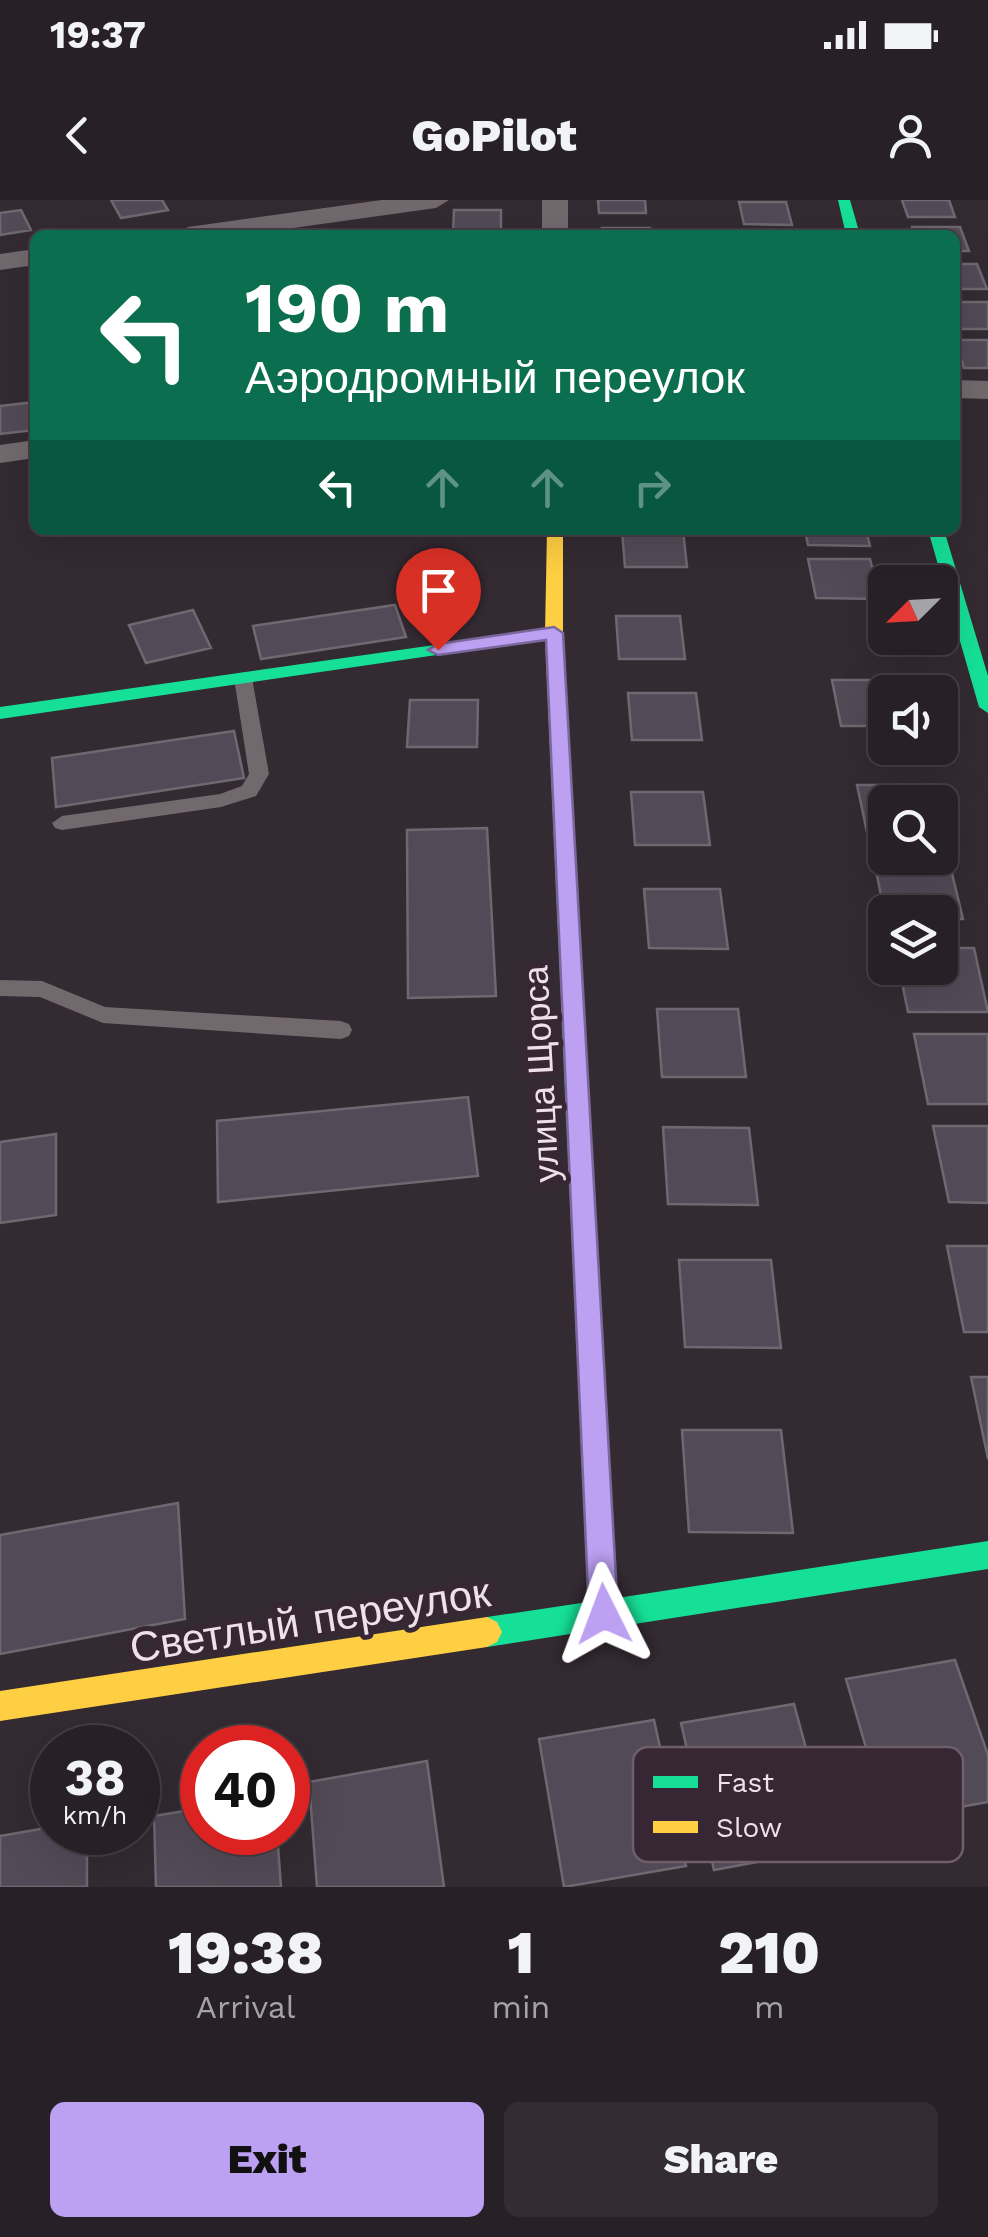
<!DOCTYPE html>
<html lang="en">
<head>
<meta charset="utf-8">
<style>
  :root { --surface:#272026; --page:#332d32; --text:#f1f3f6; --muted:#a4a3a7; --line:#433e43; --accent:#bca0f2 }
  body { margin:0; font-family:"Work Sans",sans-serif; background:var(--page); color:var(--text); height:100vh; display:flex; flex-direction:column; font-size:38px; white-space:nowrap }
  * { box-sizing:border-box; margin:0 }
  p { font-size:32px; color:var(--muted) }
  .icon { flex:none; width:55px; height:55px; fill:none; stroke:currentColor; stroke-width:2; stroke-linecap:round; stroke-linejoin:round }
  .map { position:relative; height:1687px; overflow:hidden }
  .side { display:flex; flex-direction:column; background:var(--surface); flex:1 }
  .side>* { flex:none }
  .hud { position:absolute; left:30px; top:30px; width:930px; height:305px; border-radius:15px; box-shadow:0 10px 40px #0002,0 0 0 2px var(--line); background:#0b6e4f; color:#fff; overflow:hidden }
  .needle { width:65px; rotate:246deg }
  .controls { position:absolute; left:868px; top:365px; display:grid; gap:20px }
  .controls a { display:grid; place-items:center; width:90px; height:90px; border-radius:15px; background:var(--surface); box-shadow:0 10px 40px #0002,0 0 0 2px var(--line); font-size:50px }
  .speed { position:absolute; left:30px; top:1525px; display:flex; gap:20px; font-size:50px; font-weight:700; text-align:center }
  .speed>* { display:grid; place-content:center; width:130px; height:130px; border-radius:50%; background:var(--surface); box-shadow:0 10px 40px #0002,0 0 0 2px var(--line); line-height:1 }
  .speed small { font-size:25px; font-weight:400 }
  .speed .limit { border:15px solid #d22; background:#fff; color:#111 }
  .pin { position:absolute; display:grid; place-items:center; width:85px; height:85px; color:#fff; margin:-102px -42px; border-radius:50% 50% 50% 0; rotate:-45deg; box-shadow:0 0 10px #0007 }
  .pin .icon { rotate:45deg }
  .me { position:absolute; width:110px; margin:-55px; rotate:357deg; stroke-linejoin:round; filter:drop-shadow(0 0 8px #0008) }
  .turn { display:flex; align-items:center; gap:35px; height:210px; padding:0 50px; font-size:45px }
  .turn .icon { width:130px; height:130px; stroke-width:2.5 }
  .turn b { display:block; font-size:70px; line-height:85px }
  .lanes { display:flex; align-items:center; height:95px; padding:0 50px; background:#0003; justify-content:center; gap:50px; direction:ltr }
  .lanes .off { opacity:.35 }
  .eta { display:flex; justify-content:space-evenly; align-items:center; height:170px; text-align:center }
  .eta b { font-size:60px; font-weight:800; line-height:70px }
  .button { display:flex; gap:20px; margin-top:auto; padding:20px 50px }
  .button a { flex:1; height:115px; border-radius:15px; background:var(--accent); color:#111; font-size:40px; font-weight:800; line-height:115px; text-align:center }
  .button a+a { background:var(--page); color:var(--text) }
  .status { display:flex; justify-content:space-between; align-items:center; height:70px; padding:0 50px; background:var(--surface); direction:ltr }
  .status svg { height:28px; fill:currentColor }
  header { display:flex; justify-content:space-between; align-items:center; height:130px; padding:0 50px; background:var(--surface); font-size:45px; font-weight:800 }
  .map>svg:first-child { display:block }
  .building { fill:#534a57; stroke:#6f6870; stroke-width:2.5 }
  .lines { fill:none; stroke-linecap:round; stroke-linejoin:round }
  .lane { fill:#72696d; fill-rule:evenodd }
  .street { fill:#72696d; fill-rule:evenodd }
  .fast { fill:#16e098; fill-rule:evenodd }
  .slow { fill:#ffcf43; fill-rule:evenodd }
  .route { fill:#bca0f2; stroke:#7a689d; stroke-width:2.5 }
  .labels { text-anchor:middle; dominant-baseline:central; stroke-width:10; stroke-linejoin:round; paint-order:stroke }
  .street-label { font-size:35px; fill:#ede2ea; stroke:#372734 }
  .near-street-label { font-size:42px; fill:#ede2ea; stroke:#372734 }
  .key { fill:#372734; stroke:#6e5f6b; stroke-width:2.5 }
  .key-label { font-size:28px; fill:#ede2ea }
</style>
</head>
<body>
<div class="status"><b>19:37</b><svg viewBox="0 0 49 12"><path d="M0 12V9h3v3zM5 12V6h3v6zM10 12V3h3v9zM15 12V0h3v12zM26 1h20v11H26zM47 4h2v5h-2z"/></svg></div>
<header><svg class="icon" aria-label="back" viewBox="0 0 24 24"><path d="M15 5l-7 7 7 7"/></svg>GoPilot<svg class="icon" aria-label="person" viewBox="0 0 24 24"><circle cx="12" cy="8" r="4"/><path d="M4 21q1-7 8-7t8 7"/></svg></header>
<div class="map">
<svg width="988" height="1687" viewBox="0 0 988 1687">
  <rect width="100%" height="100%" fill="#342a32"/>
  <!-- building -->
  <path class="building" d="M111 0H162L168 10 121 18Z
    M598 0H645L646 13H599Z
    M902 0H949L955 17H908Z
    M739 2H786L792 25 744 24Z
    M21 10 31 30 0 35V13Z
    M454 10H501V33H453Z
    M912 27H960L969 51H955V35H914Z
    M602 28H650L651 35H603Z
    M955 64H977L987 89H955Z
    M955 102H988V129H955Z
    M955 140H988V168H964Z
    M35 202V230L0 234V206Z
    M622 330H683L687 367H625Z
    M805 330H866L870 346 808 345Z
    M808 359H870L880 399 816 398Z
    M395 405 406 437 261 459 253 426Z
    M193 410 211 448 146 463 129 425Z
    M616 416H680L685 459H619Z
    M832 480H899L902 492H885V526H841Z
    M628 493H696L702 540H632Z
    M410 500H478L477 547H407Z
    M234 531 244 578 56 607 52 558Z
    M857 585H928L933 602H885V637H868Z
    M631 592H703L710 645H635Z
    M487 628 496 796 408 798 407 630Z
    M874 661H949L963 719H940V712L885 715Z
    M644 689H720L728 749 649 748Z
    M940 748H974L988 812H908L899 768H940Z
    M657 809H738L746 877H662Z
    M914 834H988V904H928Z
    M468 897 478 976 218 1002 217 921Z
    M933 926H988V1003L949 1002Z
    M663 927 749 928 758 1005 668 1004Z
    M56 934V1015L0 1023V942Z
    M947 1046H988V1132H964Z
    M679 1060H771L781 1148 685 1147Z
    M971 1177H988V1259Z
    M682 1230H781L793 1333 689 1332Z
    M178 1303 185 1419 0 1454V1335Z
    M955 1460 988 1555V1602L887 1620 846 1479Z
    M794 1504 833 1648 714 1670 681 1523Z
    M654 1520 686 1666 564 1687 539 1539Z
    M427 1561 444 1687H317L309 1582Z
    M202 1608V1632H277L281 1687H156L154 1616Z
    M52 1627V1632H87V1687H0V1636Z"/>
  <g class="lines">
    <!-- lane -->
    <path class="lane" d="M243 472 252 478 269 574 256 596 221 607 62 630 55 628 52 623 62 616 220 594 242 586 249 574 234 478Z
      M0 780 42 781 105 807 341 821 349 824 352 830 349 836 341 839 103 823 40 797 0 796Z"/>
    <!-- street -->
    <path class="street" d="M382 0H449L436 8 243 35H175L188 27Z
      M542 0H568V35H542Z
      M35 49V65L0 70V54Z
      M955 180 988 181V199L955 198Z
      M35 240V258L0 263V245Z"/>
    <!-- fast -->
    <path class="fast" d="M838 0H850L860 35H846Z
      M928 330H944L988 476V513L979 507Z
      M554 428 563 433 560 437 0 519V507Z
      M564 633 574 640 617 1398 988 1341V1369L487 1447 477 1442 472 1432 477 1422 487 1417 588 1402 554 640Z"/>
    <!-- slow -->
    <path class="slow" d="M547 330H563V433L574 640 564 647 554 640 545 433Z
      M487 1417 497 1422 502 1432 497 1442 487 1447 0 1521V1491Z"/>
  </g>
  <!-- route -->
  <path class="route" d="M554 427 563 433 618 1414 614 1424 604 1428 593 1424 589 1414 546 440 438 455 428 450 438 444Z"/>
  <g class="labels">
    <!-- street labels -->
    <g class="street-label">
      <text transform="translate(541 874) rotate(-93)">улица Щорса</text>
    </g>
    <!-- near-street labels -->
    <g class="near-street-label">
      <text transform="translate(310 1420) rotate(-9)">Светлый переулок</text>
    </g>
  </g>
  <!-- legend -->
  <rect x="633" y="1547" width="330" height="115" rx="15" class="key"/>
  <rect x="653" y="1576" width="45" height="12" fill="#16e098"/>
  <rect x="653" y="1621" width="45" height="12" fill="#ffcf43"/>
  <g class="key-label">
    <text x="716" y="1592">Fast</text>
    <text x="716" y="1637">Slow</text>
  </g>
</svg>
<div class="controls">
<a><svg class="needle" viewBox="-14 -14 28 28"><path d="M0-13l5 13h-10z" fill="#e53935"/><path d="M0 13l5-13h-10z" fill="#a4a3a7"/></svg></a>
<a><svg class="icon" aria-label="sound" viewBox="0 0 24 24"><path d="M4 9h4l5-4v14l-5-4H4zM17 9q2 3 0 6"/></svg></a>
<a><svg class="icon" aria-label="search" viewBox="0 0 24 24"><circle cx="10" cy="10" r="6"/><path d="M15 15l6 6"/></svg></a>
<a><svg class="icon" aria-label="layers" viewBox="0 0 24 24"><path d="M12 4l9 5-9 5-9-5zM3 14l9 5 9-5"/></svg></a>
</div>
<div class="speed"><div>38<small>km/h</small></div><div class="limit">40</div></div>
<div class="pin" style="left:438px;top:450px;background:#d93025"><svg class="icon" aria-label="arrive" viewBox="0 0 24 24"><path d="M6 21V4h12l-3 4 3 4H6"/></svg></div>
<svg class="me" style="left:604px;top:1414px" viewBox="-20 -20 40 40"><path d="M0-17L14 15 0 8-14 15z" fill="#bca0f2" stroke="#fff" stroke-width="4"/></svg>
<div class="hud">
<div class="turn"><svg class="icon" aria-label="left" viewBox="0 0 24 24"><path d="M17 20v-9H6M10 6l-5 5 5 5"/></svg><div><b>190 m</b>Аэродромный переулок</div></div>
<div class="lanes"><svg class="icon" aria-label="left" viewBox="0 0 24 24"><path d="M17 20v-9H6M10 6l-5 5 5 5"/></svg><svg class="icon off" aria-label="ahead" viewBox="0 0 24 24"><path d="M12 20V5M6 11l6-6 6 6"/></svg><svg class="icon off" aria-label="ahead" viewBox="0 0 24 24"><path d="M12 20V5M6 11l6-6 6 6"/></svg><svg class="icon off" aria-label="right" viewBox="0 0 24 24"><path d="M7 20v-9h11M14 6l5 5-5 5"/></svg></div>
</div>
</div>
<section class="side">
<div class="eta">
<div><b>19:38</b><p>Arrival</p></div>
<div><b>1</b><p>min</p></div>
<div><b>210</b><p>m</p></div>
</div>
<div class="button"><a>Exit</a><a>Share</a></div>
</section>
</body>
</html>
